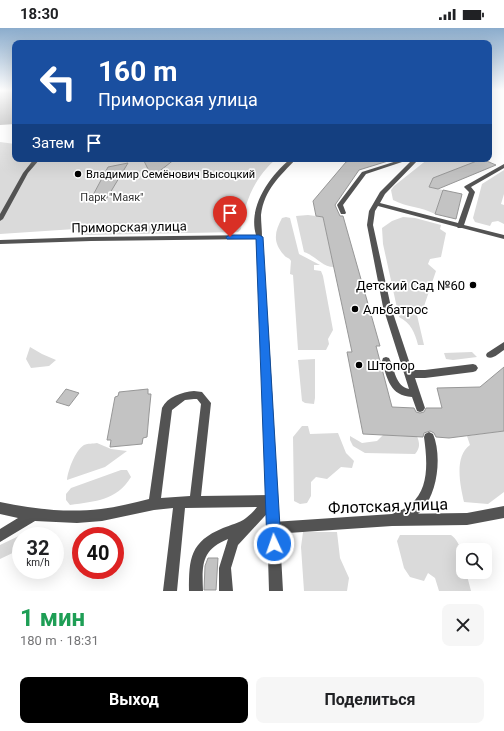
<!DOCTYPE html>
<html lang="ru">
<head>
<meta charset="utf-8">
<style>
  :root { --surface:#fff; --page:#f6f6f6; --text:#202124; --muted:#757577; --accent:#000 }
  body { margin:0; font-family:Roboto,sans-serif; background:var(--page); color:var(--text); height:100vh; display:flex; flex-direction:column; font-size:15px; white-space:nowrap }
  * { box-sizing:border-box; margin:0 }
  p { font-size:13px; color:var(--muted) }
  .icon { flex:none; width:22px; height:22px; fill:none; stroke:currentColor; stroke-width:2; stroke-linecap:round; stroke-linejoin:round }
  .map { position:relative; height:563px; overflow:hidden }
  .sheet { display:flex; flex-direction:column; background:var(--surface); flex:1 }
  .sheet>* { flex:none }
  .banner { position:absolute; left:12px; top:12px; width:480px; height:122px; border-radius:8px; box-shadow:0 4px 16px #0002; background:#1a4fa0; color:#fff; overflow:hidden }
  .buttons { position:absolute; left:456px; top:515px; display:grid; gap:8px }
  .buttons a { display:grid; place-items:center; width:36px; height:36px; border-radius:8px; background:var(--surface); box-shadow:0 4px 16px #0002; font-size:20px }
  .speed { position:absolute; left:12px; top:499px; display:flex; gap:8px; font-size:20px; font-weight:700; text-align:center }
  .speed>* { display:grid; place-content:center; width:52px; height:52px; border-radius:50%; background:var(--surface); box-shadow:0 4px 16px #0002; line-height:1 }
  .speed small { font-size:10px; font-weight:400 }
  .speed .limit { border:6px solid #d22; background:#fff; color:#111 }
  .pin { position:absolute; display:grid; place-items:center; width:34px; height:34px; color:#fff; margin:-41px -17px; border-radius:50% 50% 50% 0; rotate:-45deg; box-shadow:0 0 4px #0007 }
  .pin .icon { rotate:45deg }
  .me { position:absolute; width:44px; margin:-22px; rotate:357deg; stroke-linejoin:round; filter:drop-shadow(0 0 3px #0008) }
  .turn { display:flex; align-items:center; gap:14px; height:84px; padding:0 20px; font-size:18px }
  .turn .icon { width:52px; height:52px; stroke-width:2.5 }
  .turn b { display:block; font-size:28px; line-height:34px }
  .then { display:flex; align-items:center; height:38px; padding:0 20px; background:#0003; gap:8px; font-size:15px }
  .round { display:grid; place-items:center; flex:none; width:42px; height:42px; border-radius:8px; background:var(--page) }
  .summary { display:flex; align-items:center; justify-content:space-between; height:68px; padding:0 20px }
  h1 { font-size:24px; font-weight:700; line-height:30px; color:#1e9e55 }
  .cta { display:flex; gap:8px; margin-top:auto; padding:8px 20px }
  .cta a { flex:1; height:46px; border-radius:8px; background:var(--accent); color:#fff; font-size:16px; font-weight:700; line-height:46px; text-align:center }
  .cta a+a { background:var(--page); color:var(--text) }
  .status { display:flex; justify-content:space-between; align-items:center; height:28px; padding:0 20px; background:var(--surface); direction:ltr }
  .status svg { height:11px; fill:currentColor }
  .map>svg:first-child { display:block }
  .green { fill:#dadada }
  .water { fill:#a1a1a1 }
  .building { fill:#c3c3c3; stroke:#979797 }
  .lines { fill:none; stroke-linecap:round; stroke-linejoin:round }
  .service { fill:#535353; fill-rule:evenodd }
  .minor { fill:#535353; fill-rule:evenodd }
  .tertiary { fill:#535353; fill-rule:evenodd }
  .route { fill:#1a73e8; stroke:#114b97 }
  .poi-dot { fill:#000; stroke:#fff; stroke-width:1.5 }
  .labels { text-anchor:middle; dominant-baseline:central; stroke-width:3.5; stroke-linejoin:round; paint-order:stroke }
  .far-poi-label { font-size:11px; fill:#000; stroke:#fff; text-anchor:start }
  .far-park-label { font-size:11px; fill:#313131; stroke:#fff }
  .street-label { font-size:13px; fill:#000; stroke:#fff }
  .poi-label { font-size:13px; fill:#000; stroke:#fff; text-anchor:start }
  .near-street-label { font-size:16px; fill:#000; stroke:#fff }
</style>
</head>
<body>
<div class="status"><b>18:30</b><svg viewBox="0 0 49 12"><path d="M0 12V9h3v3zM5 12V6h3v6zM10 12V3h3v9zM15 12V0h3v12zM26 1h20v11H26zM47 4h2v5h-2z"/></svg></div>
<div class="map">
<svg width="504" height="563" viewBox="0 0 504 563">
  <rect width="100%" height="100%" fill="#fff"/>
  <!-- green -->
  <path class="green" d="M0 114 15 116V131H276C254 150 245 173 241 201L238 204 88 207 81 206 75 201 0 206Z
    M428 131H482L433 150 429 159 443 162 435 186C422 179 406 179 393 172L391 162 394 158Z
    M504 142V166L501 176 504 177V196L498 193 492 194 490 198 475 194 473 190 482 156Z
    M308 187 323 189 334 239C322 239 316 228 304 224L296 188Z
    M286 189 290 190 299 226 320 237H314V242L321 243 323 248 333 302 328 311 329 316 326 322H298L293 247 290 246 291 233C289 229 286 230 284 227 272 214 275 203 282 190Z
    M403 189 415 190 441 197 440 201 446 205 441 229 430 231 428 236 436 243 421 287 416 283 424 317H418C415 305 411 295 399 289L383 216 382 200 392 193Z
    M30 319 42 326 56 332 49 338 31 340 26 331Z
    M472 324 477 329 453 332 446 331 444 325Z
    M315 331V370L314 376 305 375 302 373 298 332Z
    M302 398H308L310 406 338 405 346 425 354 433 352 440 341 439 327 451 316 449 311 454V468L307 475 300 476 294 473 293 409Z
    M504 403V464L488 476 464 474C460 457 454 428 470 417L467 408Z
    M383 407 417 408C420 416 420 420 415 426L365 425 353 418 350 412V408L362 415 377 413Z
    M97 415 111 421 127 423 105 439 67 452C68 442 75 423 84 417 88 415 93 416 97 415Z
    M121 442H127L131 449C116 473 96 473 70 477L66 472V466L71 460Z
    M303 504H337L340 530 349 550 347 563H304L301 519Z
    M23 506H44L42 508H21V521L0 531V517Z
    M400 507H451C462 515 463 531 463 544H466L471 563H439L435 550 428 545 424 553 410 549 404 540 397 513Z"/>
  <!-- water -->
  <path class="water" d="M0 63H15V96L0 97Z"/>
  <!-- building -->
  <path class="building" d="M143 131H175L152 149Z
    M356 131H387L388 133 359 142 335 177 340 188H343L380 318H376L392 379 414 380 416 384 420 385 424 384 426 380H442L437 360 480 359 504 339V403L449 410 436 409 434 405 430 403 424 405 423 409 363 406 347 324H352L323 189 316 188 313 173 346 134Z
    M482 131 496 137 438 161 429 159 433 150Z
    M128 135 107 170 92 169 108 139Z
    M443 162 462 166 456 191 435 186Z
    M66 361 79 365 69 378 56 374Z
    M148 361V366H151L149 386 147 409 143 410 142 416 110 419 111 412H107L115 369 118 368 119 364Z
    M208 530H218L216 562H204L205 538Z"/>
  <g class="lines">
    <!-- service -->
    <path class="service" d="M34 131H40L28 145 3 191 0 193V186L23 145Z
      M403 131H411L366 146 343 177 346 185 345 186H341L337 177 362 144Z
      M413 131H419L385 166 380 175 458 195 469 164 464 159 465 158 504 136V140L471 159 475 164 464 197 504 207V211L462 200H458L457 199 378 178 375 183 373 197 391 279 412 342H425L473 336 476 337 478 340 476 343 473 344 425 350H415L425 380 423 383 420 384 417 383 412 369C390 368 387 350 382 333L383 330 386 329 389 330C395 341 395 358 409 361L383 279 367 197 369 183 380 164Z
      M504 314V322C499 325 493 332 487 329L486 327 487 325Z
      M194 363 202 364 211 375 201 468 271 467 275 469 277 473 275 477 238 517 231 540 233 563H219V540L228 511C201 522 202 537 203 563H189C189 530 190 514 223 500 230 497 240 495 246 490 250 487 254 483 257 479L185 480 177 563H163L173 480 154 482 102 493 77 495 35 493 0 514V501L18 490 0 486V474C34 481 66 485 101 481 117 479 133 475 149 471L162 380C167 369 182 364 194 363ZM194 371H197L201 376 190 468 161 470 172 382 185 372Z
      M429 404 433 406C442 427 438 466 421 483 415 490 405 493 396 496L392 494 390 490 392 486C398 483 406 481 411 476 430 460 427 431 424 409L425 406Z"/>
    <!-- minor -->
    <path class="minor" d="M290 131H296C280 148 264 162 261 187 261 194 262 202 262 209L259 211 257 210C246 181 269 149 290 131Z
      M504 478V490L467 497 392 498 273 506 269 504 267 500 269 496 273 494 392 486 467 485Z"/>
    <!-- tertiary -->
    <path class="tertiary" d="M259 207 262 209 270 326 283 563H269L262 326 256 211 91 213 0 216V212L91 209Z"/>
  </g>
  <!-- sky -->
  <linearGradient id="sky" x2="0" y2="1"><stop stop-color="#8baccc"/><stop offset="0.44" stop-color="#fff"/><stop offset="1" stop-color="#fff" stop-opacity="0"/></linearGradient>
  <rect width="504" height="142" fill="url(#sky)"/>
  <!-- route -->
  <path class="route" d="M230 207H259L263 209 281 516 279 521 274 523 269 521 267 516 256 211H227L226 209Z"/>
  <!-- markers -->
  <g class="poi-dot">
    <circle cx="78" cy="146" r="4"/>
    <circle cx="473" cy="257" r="4"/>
    <circle cx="355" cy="281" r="4"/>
    <circle cx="359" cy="337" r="4"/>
  </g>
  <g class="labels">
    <!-- far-poi labels -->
    <g class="far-poi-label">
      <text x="86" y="146">Владимир Семёнович Высоцкий</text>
    </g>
    <!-- far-park labels -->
    <g class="far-park-label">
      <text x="112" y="169">Парк "Маяк"</text>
    </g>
    <!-- street labels -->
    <g class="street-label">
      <text transform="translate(129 199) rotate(-1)">Приморская улица</text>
    </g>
    <!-- poi labels -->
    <g class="poi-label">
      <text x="465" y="257" text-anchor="end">Детский Сад №60</text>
      <text x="363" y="281">Альбатрос</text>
      <text x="367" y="337">Штопор</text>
    </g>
    <!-- near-street labels -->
    <g class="near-street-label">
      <text transform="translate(388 478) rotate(-2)">Флотская улица</text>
    </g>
  </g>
</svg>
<div class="buttons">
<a><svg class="icon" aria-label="search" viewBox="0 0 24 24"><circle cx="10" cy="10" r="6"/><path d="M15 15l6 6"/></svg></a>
</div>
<div class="speed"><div>32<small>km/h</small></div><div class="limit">40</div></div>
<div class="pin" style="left:230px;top:209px;background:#d93025"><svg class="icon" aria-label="arrive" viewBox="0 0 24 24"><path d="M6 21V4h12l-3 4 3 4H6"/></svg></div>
<svg class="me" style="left:274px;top:516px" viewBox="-20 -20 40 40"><circle r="17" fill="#1a73e8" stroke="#fff" stroke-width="3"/><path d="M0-11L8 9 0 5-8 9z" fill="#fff"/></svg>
<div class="banner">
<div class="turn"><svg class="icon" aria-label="left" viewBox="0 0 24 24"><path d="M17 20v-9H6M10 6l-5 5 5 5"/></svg><div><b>160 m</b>Приморская улица</div></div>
<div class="then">Затем<svg class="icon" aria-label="arrive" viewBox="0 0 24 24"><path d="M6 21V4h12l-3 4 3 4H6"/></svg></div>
</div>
</div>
<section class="sheet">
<div class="summary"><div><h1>1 мин</h1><p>180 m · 18:31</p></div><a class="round"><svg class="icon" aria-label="close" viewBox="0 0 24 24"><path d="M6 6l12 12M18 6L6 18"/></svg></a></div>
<div class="cta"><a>Выход</a><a>Поделиться</a></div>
</section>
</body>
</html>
